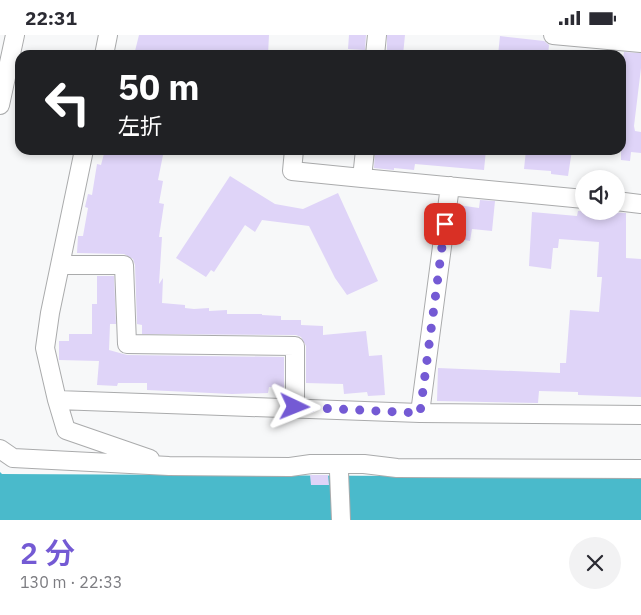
<!DOCTYPE html>
<html lang="ja">
<head>
<meta charset="utf-8">
<style>
  :root { --surface:#fff; --page:#f2f2f3; --text:#2b2b33; --muted:#7c7c81; --accent:#745ad4 }
  body { margin:0; font-family:"IBM Plex Sans","Noto Sans JP",sans-serif; background:var(--page); color:var(--text); height:100vh; display:flex; flex-direction:column; font-size:19px; white-space:nowrap }
  * { box-sizing:border-box; margin:0 }
  p { font-size:16px; color:var(--muted) }
  .icon { flex:none; width:28px; height:28px; fill:none; stroke:currentColor; stroke-width:2; stroke-linecap:round; stroke-linejoin:round }
  .map { position:relative; height:485px; overflow:hidden }
  .side { display:flex; flex-direction:column; background:var(--surface); flex:1 }
  .side>* { flex:none }
  .hud { position:absolute; left:15px; top:15px; width:611px; height:105px; border-radius:15px; box-shadow:0 2px 8px #0003; background:#202124; color:#fff; overflow:hidden }
  .tools { position:absolute; left:575px; top:135px; display:grid; gap:10px }
  .tools a { display:grid; place-items:center; width:50px; height:50px; border-radius:50%; background:var(--surface); box-shadow:0 2px 8px #0003; font-size:25px }
  .pin { position:absolute; display:grid; place-items:center; width:42px; height:42px; color:#fff; margin:-21px; border-radius:10px; box-shadow:0 2px 8px #0006 }
  .me { position:absolute; width:55px; margin:-28px; rotate:92deg; stroke-linejoin:round; filter:drop-shadow(0 0 4px #0008) }
  .turn { display:flex; align-items:center; gap:18px; height:105px; padding:0 20px; font-size:22px }
  .turn .icon { width:65px; height:65px; stroke-width:2.5 }
  .turn b { display:block; font-size:35px; line-height:42px }
  .round { display:grid; place-items:center; flex:none; width:52px; height:52px; border-radius:26px; background:var(--page) }
  .summary { display:flex; align-items:center; justify-content:space-between; height:85px; padding:0 20px }
  h1 { font-size:30px; font-weight:600; line-height:38px; color:var(--accent) }
  .status { display:flex; justify-content:space-between; align-items:center; height:35px; padding:0 25px; background:var(--surface); direction:ltr }
  .status svg { height:14px; fill:currentColor }
  .map>svg:first-child { display:block }
  .water { fill:#4abacb }
  .building { fill:#dfd4f8 }
  .lines { fill:none; stroke-linecap:round; stroke-linejoin:round }
  .minor-casing { stroke:#aaabac; stroke-width:20 }
  .minor { stroke:#fff; stroke-width:18 }
  .route { stroke:#745ad4; stroke-width:9; stroke-dasharray:0 16.2 }
</style>
</head>
<body>
<div class="status"><b>22:31</b><svg viewBox="0 0 49 12"><path d="M0 12V9h3v3zM5 12V6h3v6zM10 12V3h3v9zM15 12V0h3v12zM26 1h20v11H26zM47 4h2v5h-2z"/></svg></div>
<div class="map">
<svg width="641" height="485" viewBox="0 0 641 485">
  <rect width="100%" height="100%" fill="#f7f8f9"/>
  <!-- water -->
  <path class="water" d="M0 437 2 439 641 442V485H0Z"/>
  <!-- building -->
  <path class="building" d="M139 0H269L268 20H134Z
    M349 0H366L365 15 348 14Z
    M387 0H405L403 20H387Z
    M500 1 544 6 549 10 548 20H498Z
    M624 17 641 18V33L634 91 635 96 641 97V118L631 117 630 126 621 125V37Z
    M105 115H164L158 145 163 146 159 168 164 169 159 202H162L159 249 163 243 162 268 185 270V273L194 274 209 273V276L227 275V279H262V280L281 281V285H301V290L323 291V300L366 296 369 321 382 320 385 360 368 361 367 357 344 359 343 349 306 348V311L301 302 296 300 142 299V290L137 289 135 230 133 224 124 219 77 218 78 201H83L88 173 85 172 88 159 92 160 97 129 101 130Z
    M375 115H486L484 135 415 129 414 135 394 133V135L374 133Z
    M526 115H572L568 141 551 139V136L524 134Z
    M230 141 275 169 303 174 338 158 378 246 347 260 335 243 309 191 262 185 255 197 245 190 214 237 211 235 206 242 176 223Z
    M480 165 495 166 492 196 472 194 470 206 454 203 458 170 479 173Z
    M578 176 626 178V223L641 224V362L578 360V357L539 356 538 368 437 366 438 333 560 338V328H566L570 275 599 277 602 242H597L599 207 559 204 558 213H553L551 234 529 231 532 177 577 181Z
    M97 241H114L116 289H110L109 315 127 320 284 322V353L269 352 268 358 232 359 147 355V348H118L117 351 97 350 99 326 59 325V306H69V299H92V269H97Z
    M310 440H328L329 450H311Z"/>
  <g class="lines">
    <defs>
      <path id="minor" d="M553 0 641 8
        M104 20 108 0
        M375 20 377 0
        M0 70 15 0
        M84 115 50 278 45 313 57 365 420 378 641 380
        M294 115 292 136 362 143
        M365 115 362 143 584 164
        M616 166 641 169
        M61 230H124L127 309 295 311V372
        M57 365 66 395 150 424
        M420 378 450 151
        M0 414 13 423 169 431 290 432 311 429H364L397 433 641 434
        M339 437 341 485"/>
    </defs>
    <!-- minor casing -->
    <use href="#minor" class="minor-casing"/>
    <!-- minor -->
    <use href="#minor" class="minor"/>
  </g>
  <g class="lines">
    <!-- route -->
    <path class="route" d="M295 372 420 378 445 189"/>
  </g>
</svg>
<div class="tools">
<a><svg class="icon" aria-label="sound" viewBox="0 0 24 24"><path d="M4 9h4l5-4v14l-5-4H4zM17 9q2 3 0 6"/></svg></a>
</div>
<div class="pin" style="left:445px;top:189px;background:#d93025"><svg class="icon" aria-label="arrive" viewBox="0 0 24 24"><path d="M6 21V4h12l-3 4 3 4H6"/></svg></div>
<svg class="me" style="left:295px;top:372px" viewBox="-20 -20 40 40"><path d="M0-17L14 15 0 8-14 15z" fill="#745ad4" stroke="#fff" stroke-width="4"/></svg>
<div class="hud">
<div class="turn"><svg class="icon" aria-label="left" viewBox="0 0 24 24"><path d="M17 20v-9H6M10 6l-5 5 5 5"/></svg><div><b>50 m</b>左折</div></div>
</div>
</div>
<section class="side">
<div class="summary"><div><h1>2 分</h1><p>130 m · 22:33</p></div><a class="round"><svg class="icon" aria-label="close" viewBox="0 0 24 24"><path d="M6 6l12 12M18 6L6 18"/></svg></a></div>
</section>
</body>
</html>
